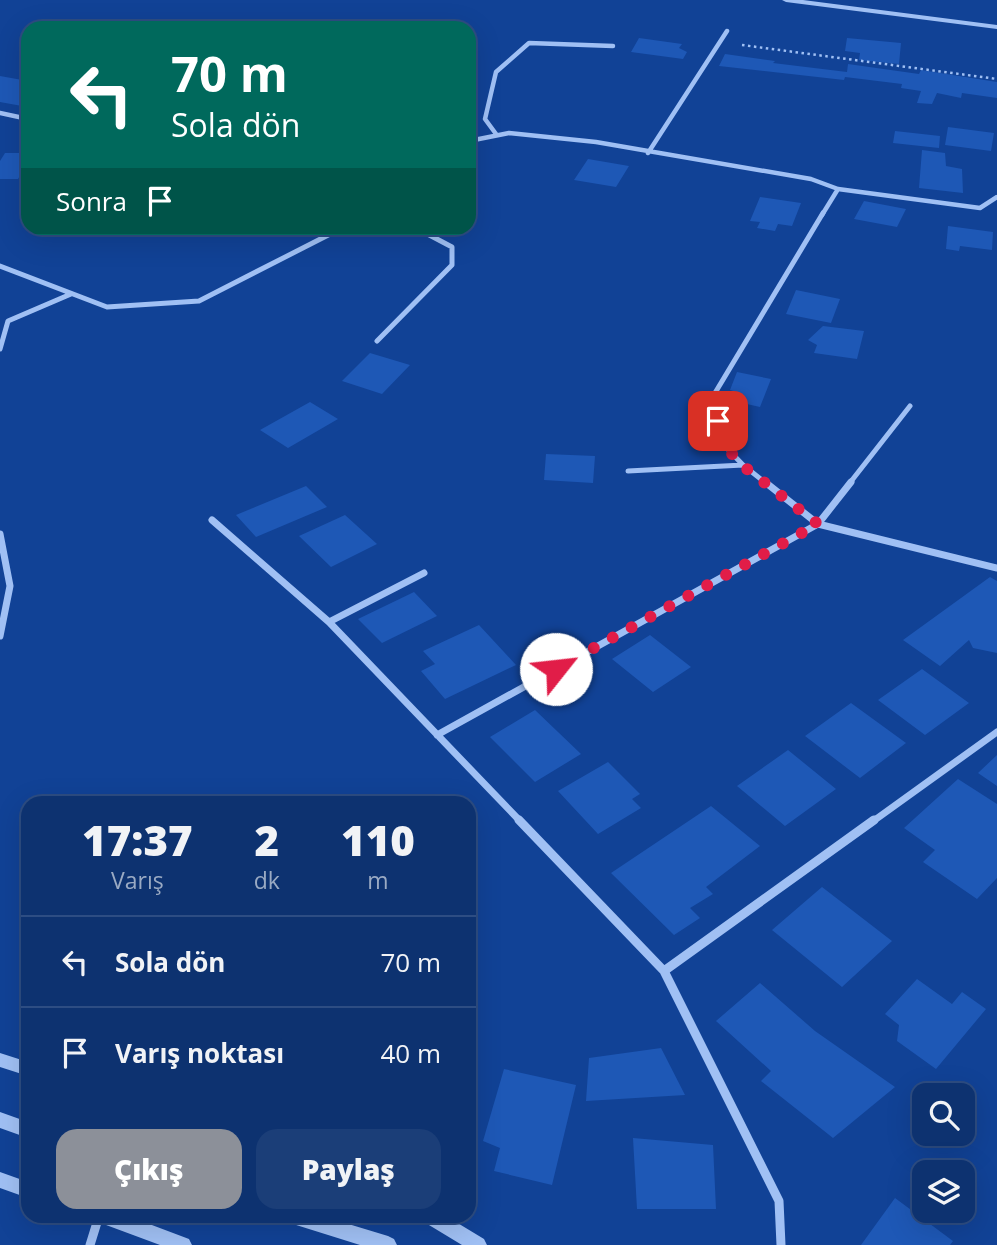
<!DOCTYPE html>
<html lang="tr">
<head>
<meta charset="utf-8">
<style>
  :root { --surface:#0d3270; --page:#1b3e78; --text:#f1f3f6; --muted:#9aaac3; --line:#2d4d83; --accent:#8c9099 }
  body { margin:0; font-family:"Open Sans",sans-serif; background:var(--page); color:var(--text); height:100vh; display:flex; flex-direction:column; font-size:26px; white-space:nowrap }
  * { box-sizing:border-box; margin:0 }
  p { font-size:23px; color:var(--muted) }
  .icon { flex:none; width:38px; height:38px; fill:none; stroke:currentColor; stroke-width:2; stroke-linecap:round; stroke-linejoin:round }
  .map { position:relative; flex:1; overflow:hidden }
  .side { position:absolute; left:21px; top:796px; width:455px; height:427px; display:flex; flex-direction:column; background:var(--surface); border-radius:21px; box-shadow:0 7px 28px #0002,0 0 0 2px var(--line) }
  .side>* { flex:none }
  .top-card { position:absolute; left:21px; top:21px; width:455px; height:214px; border-radius:21px; box-shadow:0 7px 28px #0002,0 0 0 2px var(--line); background:#00695c; color:#fff; overflow:hidden }
  .buttons { position:absolute; left:912px; top:1083px; display:grid; gap:14px }
  .buttons a { display:grid; place-items:center; width:63px; height:63px; border-radius:14px; background:var(--surface); box-shadow:0 7px 28px #0002,0 0 0 2px var(--line); font-size:35px }
  .pin { position:absolute; display:grid; place-items:center; width:60px; height:60px; color:#fff; margin:-30px; border-radius:14px; box-shadow:0 4px 10px #0006 }
  .me { position:absolute; width:77px; margin:-38px; rotate:61deg; stroke-linejoin:round; filter:drop-shadow(0 0 5px #0008) }
  .turn { display:flex; align-items:center; gap:24px; height:147px; padding:0 35px; font-size:32px }
  .turn .icon { width:91px; height:91px; stroke-width:2.5 }
  .turn b { display:block; font-size:49px; line-height:60px }
  .then { display:flex; align-items:center; height:66px; padding:0 35px; background:#0003; gap:14px; font-size:26px }
  .eta { display:flex; justify-content:space-evenly; align-items:center; height:119px; text-align:center }
  .eta b { font-size:42px; font-weight:800; line-height:49px }
  .button { display:flex; gap:14px; margin-top:auto; padding:14px 35px }
  .button a { flex:1; height:80px; border-radius:21px; background:var(--accent); color:#fff; font-size:28px; font-weight:800; line-height:80px; text-align:center }
  .button a+a { background:var(--page); color:var(--text) }
  ul { padding:0; list-style:none }
  li { display:flex; align-items:center; gap:21px; height:91px; padding:0 35px; border-top:2px solid var(--line) }
  li div { flex:1 }
  li b { display:block; font-size:26px }
  li em { font-style:normal }
  .map>svg:first-child { display:block }
  .building { fill:#1e58b6 }
  .lines { fill:none; stroke-linecap:round; stroke-linejoin:round }
  .path { stroke:#a0c0f4; stroke-width:2.5; stroke-dasharray:2.5 3.5; stroke-linecap:butt }
  .minor-far3 { stroke:#a0c0f4; stroke-width:4.5 }
  .minor-far2 { stroke:#a0c0f4; stroke-width:5 }
  .minor-far1 { stroke:#a0c0f4; stroke-width:7 }
  .minor { stroke:#a0c0f4; stroke-width:9 }
  .tertiary { fill:#a0c0f4; fill-rule:evenodd }
  .route { stroke:#e11d48; stroke-width:12; stroke-dasharray:0 21.6 }
</style>
</head>
<body>
<div class="map">
<svg width="997" height="1245" viewBox="0 0 997 1245">
  <rect width="100%" height="100%" fill="#114296"/>
  <!-- building -->
  <path class="building" d="M639 38 682 44 679 48 687 52 683 59 631 52Z
    M847 38 901 43 899 64 859 60 860 53 845 51Z
    M725 54 775 61 773 63 847 72 848 64 919 74 921 70 997 82V98L962 93 961 98 937 93 932 104 917 103 921 91 901 88 902 84 845 77 844 80 719 66Z
    M0 76 28 81V101L22 106 0 102Z
    M948 127 994 133 991 151 945 145Z
    M895 131 940 136 939 148 893 143Z
    M922 150 945 153 946 166 962 169 963 193 919 188Z
    M5 153H28V163L18 179H0V161Z
    M588 159 629 166 616 187 574 180Z
    M760 197 801 203 792 226 778 224 775 231 757 228 760 222 750 221Z
    M864 201 906 209 897 227 854 219Z
    M948 226 993 232 992 250 960 246 959 251 946 249Z
    M796 290 840 299 831 323 786 314Z
    M823 326 864 331 857 359 814 353 817 345 808 340Z
    M370 353 410 365 382 394 342 381Z
    M737 372 771 379 760 407 729 400 737 392 730 390Z
    M310 402 338 419 288 448 260 430Z
    M546 454 595 456 593 483 544 480Z
    M306 486 327 507 256 537 236 515Z
    M345 515 377 544 331 567 299 536Z
    M990 577 997 581V653L973 648 969 640 940 666 903 640Z
    M414 592 437 616 382 643 358 619Z
    M479 625 516 665 445 699 421 671 435 664 423 651Z
    M650 635 691 667 653 692 612 659Z
    M922 669 969 703 925 735 878 700Z
    M851 703 906 743 860 778 805 736Z
    M535 710 581 754 535 782 490 737Z
    M788 750 836 789 785 826 737 786Z
    M997 755V786L978 773Z
    M608 762 640 794 632 799 641 808 598 834 558 791Z
    M958 779 997 804V878L977 899 923 862 935 850 904 828Z
    M711 806 760 846 706 887 713 894 690 908 700 918 674 935 611 873Z
    M822 887 892 941 842 987 772 930Z
    M917 979 952 1004 962 992 986 1009 936 1069 897 1041 899 1025 885 1014Z
    M760 983 815 1031 895 1087 833 1138 761 1081 771 1071 716 1021Z
    M661 1048 685 1095 586 1101 589 1058Z
    M504 1069 576 1085 552 1185 494 1171 500 1148 483 1141Z
    M633 1138 713 1145 716 1209H637Z
    M895 1198 953 1241 950 1245H861Z"/>
  <g class="lines">
    <!-- path -->
    <path class="path" d="M742 45 997 79"/>
    <!-- minor-far3 -->
    <path class="minor-far3" d="M0 113 28 119
      M496 134 485 119 496 72 529 43 613 46
      M469 141 509 133 596 142 811 179 838 189 980 208 997 197
      M648 153 727 31
      M822 215 838 189"/>
    <!-- minor-far2 -->
    <path class="minor-far2" d="M0 266 107 307 199 301 342 228
      M377 341 452 265V247L416 228
      M0 349 8 321 71 294
      M628 471 743 465
      M767 484 743 465 723 444 712 398 823 213
      M849 484 910 406"/>
    <!-- minor-far1 -->
    <path class="minor-far1" d="M765 482 818 524 997 568
      M212 520 329 622 521 822
      M0 534 10 586 0 636
      M329 622 424 573
      M437 735 818 524 851 482
      M872 822 997 732"/>
    <!-- minor -->
    <path class="minor" d="M519 820 664 971 779 1201 781 1245
      M664 971 874 820
      M90 1245 99 1216"/>
    <!-- tertiary -->
    <path class="tertiary" d="M782 0H803L997 25V29L786 2Z
      M0 1053 28 1062V1076L0 1067Z
      M0 1112 28 1122V1138L0 1128Z
      M0 1172 28 1182V1198L0 1188Z
      M95 1216H128L189 1239 192 1245H160L98 1222Z
      M284 1216H322L388 1236 394 1239 397 1245H360L293 1224 287 1222Z
      M421 1216H446L484 1239 487 1245H462L424 1222Z"/>
  </g>
  <g class="lines">
    <!-- route -->
    <path class="route" d="M556 669 818 524 743 466 723 444 718 421"/>
  </g>
</svg>
<div class="buttons">
<a><svg class="icon" aria-label="search" viewBox="0 0 24 24"><circle cx="10" cy="10" r="6"/><path d="M15 15l6 6"/></svg></a>
<a><svg class="icon" aria-label="layers" viewBox="0 0 24 24"><path d="M12 4l9 5-9 5-9-5zM3 14l9 5 9-5"/></svg></a>
</div>
<div class="pin" style="left:718px;top:421px;background:#d93025"><svg class="icon" aria-label="arrive" viewBox="0 0 24 24"><path d="M6 21V4h12l-3 4 3 4H6"/></svg></div>
<svg class="me" style="left:556px;top:669px" viewBox="-20 -20 40 40"><circle r="19" fill="#fff"/><path d="M0-13L10 11 0 6-10 11z" fill="#e11d48"/></svg>
<div class="top-card">
<div class="turn"><svg class="icon" aria-label="left" viewBox="0 0 24 24"><path d="M17 20v-9H6M10 6l-5 5 5 5"/></svg><div><b>70 m</b>Sola dön</div></div>
<div class="then">Sonra<svg class="icon" aria-label="arrive" viewBox="0 0 24 24"><path d="M6 21V4h12l-3 4 3 4H6"/></svg></div>
</div>
<section class="side">
<div class="eta">
<div><b>17:37</b><p>Varış</p></div>
<div><b>2</b><p>dk</p></div>
<div><b>110</b><p>m</p></div>
</div>
<ul>
<li><svg class="icon" aria-label="left" viewBox="0 0 24 24"><path d="M17 20v-9H6M10 6l-5 5 5 5"/></svg><div><b>Sola dön</b></div><em>70 m</em></li>
<li><svg class="icon" aria-label="arrive" viewBox="0 0 24 24"><path d="M6 21V4h12l-3 4 3 4H6"/></svg><div><b>Varış noktası</b></div><em>40 m</em></li>
</ul>
<div class="button"><a>Çıkış</a><a>Paylaş</a></div>
</section>
</div>
</body>
</html>
